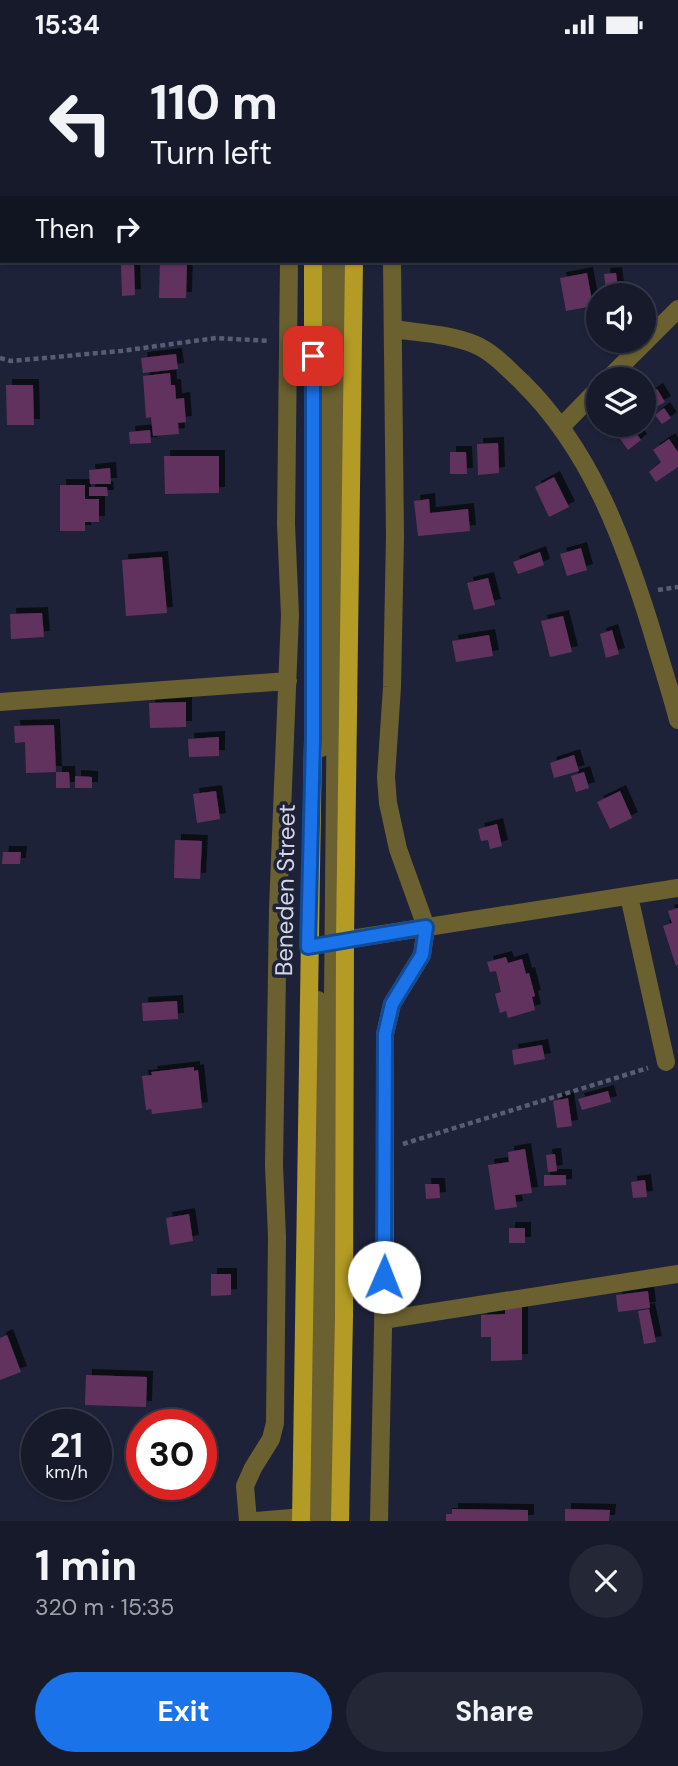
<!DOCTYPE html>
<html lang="en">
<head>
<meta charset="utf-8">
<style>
  :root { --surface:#161a2a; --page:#232736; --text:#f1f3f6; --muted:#9ea1a8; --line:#353847; --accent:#1a73e8 }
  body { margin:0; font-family:"DM Sans",sans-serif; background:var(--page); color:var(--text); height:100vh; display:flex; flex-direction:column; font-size:26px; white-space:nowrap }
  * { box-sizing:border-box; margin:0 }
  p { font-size:23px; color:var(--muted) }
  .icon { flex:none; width:38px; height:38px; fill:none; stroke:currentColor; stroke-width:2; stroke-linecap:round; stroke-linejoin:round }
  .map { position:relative; height:1472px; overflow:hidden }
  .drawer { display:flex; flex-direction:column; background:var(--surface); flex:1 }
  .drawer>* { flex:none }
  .banner { position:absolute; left:0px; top:0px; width:679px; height:214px; box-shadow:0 2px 5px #0004,0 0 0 2px var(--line); background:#161a2a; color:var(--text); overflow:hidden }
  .buttons { position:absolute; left:586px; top:234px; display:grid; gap:14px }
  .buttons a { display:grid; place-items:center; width:70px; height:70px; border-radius:50%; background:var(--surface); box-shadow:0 2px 5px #0004,0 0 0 2px var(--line); font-size:35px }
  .speed { position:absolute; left:21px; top:1360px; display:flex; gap:14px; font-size:35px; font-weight:700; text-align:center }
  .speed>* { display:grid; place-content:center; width:91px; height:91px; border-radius:50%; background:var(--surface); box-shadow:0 2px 5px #0004,0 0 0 2px var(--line); line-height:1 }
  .speed small { font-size:18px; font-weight:400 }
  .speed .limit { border:10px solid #d22; background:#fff; color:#111 }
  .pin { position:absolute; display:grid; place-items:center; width:60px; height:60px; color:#fff; margin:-30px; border-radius:14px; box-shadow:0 4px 10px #0006 }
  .me { position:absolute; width:77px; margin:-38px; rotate:1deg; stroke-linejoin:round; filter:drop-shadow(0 0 5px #0008) }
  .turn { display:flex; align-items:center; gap:24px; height:147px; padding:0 35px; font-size:32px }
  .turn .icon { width:91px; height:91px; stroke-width:2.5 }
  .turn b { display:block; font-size:49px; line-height:60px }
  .then { display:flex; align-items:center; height:66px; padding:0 35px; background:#0003; gap:14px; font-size:26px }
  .round { display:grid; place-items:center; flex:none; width:74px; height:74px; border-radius:37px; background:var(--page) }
  .summary { display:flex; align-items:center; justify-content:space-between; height:119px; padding:0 35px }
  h1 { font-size:42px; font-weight:700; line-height:52px }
  .action { display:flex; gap:14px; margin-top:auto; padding:14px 35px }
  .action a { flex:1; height:80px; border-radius:42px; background:var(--accent); color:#fff; font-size:28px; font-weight:700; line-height:80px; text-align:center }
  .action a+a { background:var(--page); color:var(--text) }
  .status { display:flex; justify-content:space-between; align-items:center; height:49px; padding:0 35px; background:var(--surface); direction:ltr }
  .status svg { height:19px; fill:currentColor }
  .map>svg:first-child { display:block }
  .building { fill:#62325f; filter:url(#shadow) }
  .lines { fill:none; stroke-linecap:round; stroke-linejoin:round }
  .path { stroke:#595d71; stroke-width:4.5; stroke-dasharray:5 3.5; stroke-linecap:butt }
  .minor { stroke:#6b602f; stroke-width:18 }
  .major { stroke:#b39b25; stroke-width:18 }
  .route-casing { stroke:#114b97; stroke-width:18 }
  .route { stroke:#1a73e8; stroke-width:12 }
  .labels { text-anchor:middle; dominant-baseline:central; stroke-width:7; stroke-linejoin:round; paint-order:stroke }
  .street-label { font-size:24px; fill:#d2d6e5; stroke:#1e2238 }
</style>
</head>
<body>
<div class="status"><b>15:34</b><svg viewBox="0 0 49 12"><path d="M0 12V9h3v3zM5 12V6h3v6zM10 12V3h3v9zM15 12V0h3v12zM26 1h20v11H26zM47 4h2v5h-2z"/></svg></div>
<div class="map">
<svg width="678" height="1472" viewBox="0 0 678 1472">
  <defs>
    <filter id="shadow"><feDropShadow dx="6" dy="-6" stdDeviation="0" flood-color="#0009"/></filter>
  </defs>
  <rect width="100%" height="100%" fill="#1e2238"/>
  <!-- building -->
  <path class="building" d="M160 212H187L186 249H159Z
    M134 215 135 246 122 247 121 216Z
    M587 224 593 257 566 262 560 229Z
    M616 224 619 247H607L604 225Z
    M176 305 178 320 143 324 141 309Z
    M170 324 171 336H175L176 350 184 349 186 373 178 374 179 385 153 387 151 368 146 369 143 327Z
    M6 336H33L34 376H7Z
    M657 340 665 353 654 359 646 347Z
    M664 359 671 369 662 375 655 366Z
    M633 379 641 391 628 401 619 388Z
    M150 381 151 394 130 395 129 383Z
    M669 390 678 403V418L656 433 649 423 661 413 653 401Z
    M498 394 499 424 478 426 477 395Z
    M450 403H466L467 425H450Z
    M164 407H219V444L165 445Z
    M110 419 111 435H90L89 421Z
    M554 428 569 458 549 468 535 438Z
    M60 436H85V450H99V473H85V482H60Z
    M89 438H107L108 447H89Z
    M429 450 430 464 468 460 470 482 418 487 414 452Z
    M581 499 587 521 567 527 560 505Z
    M540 503 544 516 518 525 513 513Z
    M162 508 167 564 126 567 122 511Z
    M488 529 495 556 474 561 467 534Z
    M42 564 44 588 11 590 10 565Z
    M563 567 572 603 550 608 541 572Z
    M612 581 619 605 606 609 600 585Z
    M489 586 493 607 456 613 452 592Z
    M186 653V678L150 679 149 654Z
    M54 676 56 723 26 724 25 693 15 694 14 677Z
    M219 688V707L189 708 188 690Z
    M574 706 579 722 554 729 550 714Z
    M56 723H69L70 739H56Z
    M584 723 589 739 576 743 571 727Z
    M75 727 92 728V739H75Z
    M216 742 220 770 197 774 193 745Z
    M620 742 632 769 610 780 597 753Z
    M497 775 502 797 490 800 488 791 481 792 478 780Z
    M175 791 202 792 200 830 174 829Z
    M3 803H21L20 815H2Z
    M678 859V916L676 917 663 877 672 874 668 862Z
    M506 908 508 914 522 910 526 925 529 924 535 947 532 948 535 961 508 969 506 962 500 964 495 945 501 943 496 922 490 923 487 913Z
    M177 952 178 970 143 972 142 954Z
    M542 996 545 1010 514 1016 512 1001Z
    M194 1018V1022L198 1021 202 1059 152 1065 151 1060 146 1061 142 1027 152 1026 151 1023Z
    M608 1042 611 1053 582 1061 578 1050Z
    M568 1049 572 1077 557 1079 553 1052Z
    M525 1100 532 1144 515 1146 517 1158 495 1161 488 1116 509 1113 508 1103Z
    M555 1105 557 1122 548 1123 546 1106Z
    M544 1126H566V1136L544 1137Z
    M645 1131 647 1148 633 1149 631 1133Z
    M425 1135H439L440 1149 426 1150Z
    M189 1165 193 1192 170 1196 166 1169Z
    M509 1179H525V1194H509Z
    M211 1225H231V1246L211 1247Z
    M648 1242 650 1259 618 1263 616 1246Z
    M505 1257H522V1311L491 1312V1288H481V1266L505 1265Z
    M649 1260 656 1293 644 1295 638 1262Z
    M7 1286 21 1323 0 1331V1289Z
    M86 1326 147 1328 146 1358 85 1356Z
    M452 1460 528 1461V1472H446V1465H452Z
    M565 1460 610 1461 609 1472H565Z"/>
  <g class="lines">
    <!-- path -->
    <path class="path" d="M0 309 11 312 121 302 216 289 270 292
      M658 541 678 538
      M403 1095 648 1019"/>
    <!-- minor -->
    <path class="minor" d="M288 0V2
      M327 2V0
      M341 2 342 0
      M393 2V0
      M393 280C420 284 451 285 476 296 494 304 508 320 522 333 590 400 623 489 651 579 660 610 670 640 678 671
      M607 331 678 260
      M562 377 598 340
      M0 653 288 632
      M321 699 326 212
      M629 847 666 1013
      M332 893 678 839
      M383 1271 678 1225
      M248 1472 245 1437 253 1419 271 1390 275 1374 277 1188 274 1116 278 860 290 566 286 475 289 212
      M256 1472 315 1467
      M313 1472 318 951
      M328 1472 340 212
      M379 1472 385 1185V985L392 955 422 906 426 878 398 800 388 754 386 728 392 638 395 488 392 212"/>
    <!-- major -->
    <path class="major" d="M315 2V0
      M356 2V0
      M301 1472 313 691V212
      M340 1472 344 1267 345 891 354 212"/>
  </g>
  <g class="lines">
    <defs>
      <path id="route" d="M313 307V691L308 898 426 878 422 906 392 955 385 985 384 1228"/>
    </defs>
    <!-- route casing -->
    <use href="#route" class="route-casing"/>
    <!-- route -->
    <use href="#route" class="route"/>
  </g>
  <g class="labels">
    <!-- street labels -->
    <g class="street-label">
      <text transform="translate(285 841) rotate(-89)">Beneden Street</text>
    </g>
  </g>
</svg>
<div class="buttons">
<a><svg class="icon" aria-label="sound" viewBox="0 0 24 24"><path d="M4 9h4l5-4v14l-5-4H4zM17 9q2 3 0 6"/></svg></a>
<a><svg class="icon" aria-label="layers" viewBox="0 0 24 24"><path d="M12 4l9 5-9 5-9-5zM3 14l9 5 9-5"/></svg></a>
</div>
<div class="speed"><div>21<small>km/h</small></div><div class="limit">30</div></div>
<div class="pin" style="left:313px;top:307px;background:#d93025"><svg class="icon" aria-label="arrive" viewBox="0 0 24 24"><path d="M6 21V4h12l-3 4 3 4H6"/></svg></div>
<svg class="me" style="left:384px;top:1228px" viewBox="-20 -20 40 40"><circle r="19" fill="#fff"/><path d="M0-13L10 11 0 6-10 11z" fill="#1a73e8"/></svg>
<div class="banner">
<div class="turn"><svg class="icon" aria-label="left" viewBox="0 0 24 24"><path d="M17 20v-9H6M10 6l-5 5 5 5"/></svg><div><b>110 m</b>Turn left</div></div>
<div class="then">Then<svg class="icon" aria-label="right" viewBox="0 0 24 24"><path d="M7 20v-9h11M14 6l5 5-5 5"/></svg></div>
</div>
</div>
<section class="drawer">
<div class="summary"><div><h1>1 min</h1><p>320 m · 15:35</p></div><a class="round"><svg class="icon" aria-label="close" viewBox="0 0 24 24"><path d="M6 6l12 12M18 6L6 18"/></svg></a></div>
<div class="action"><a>Exit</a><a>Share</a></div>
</section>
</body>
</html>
